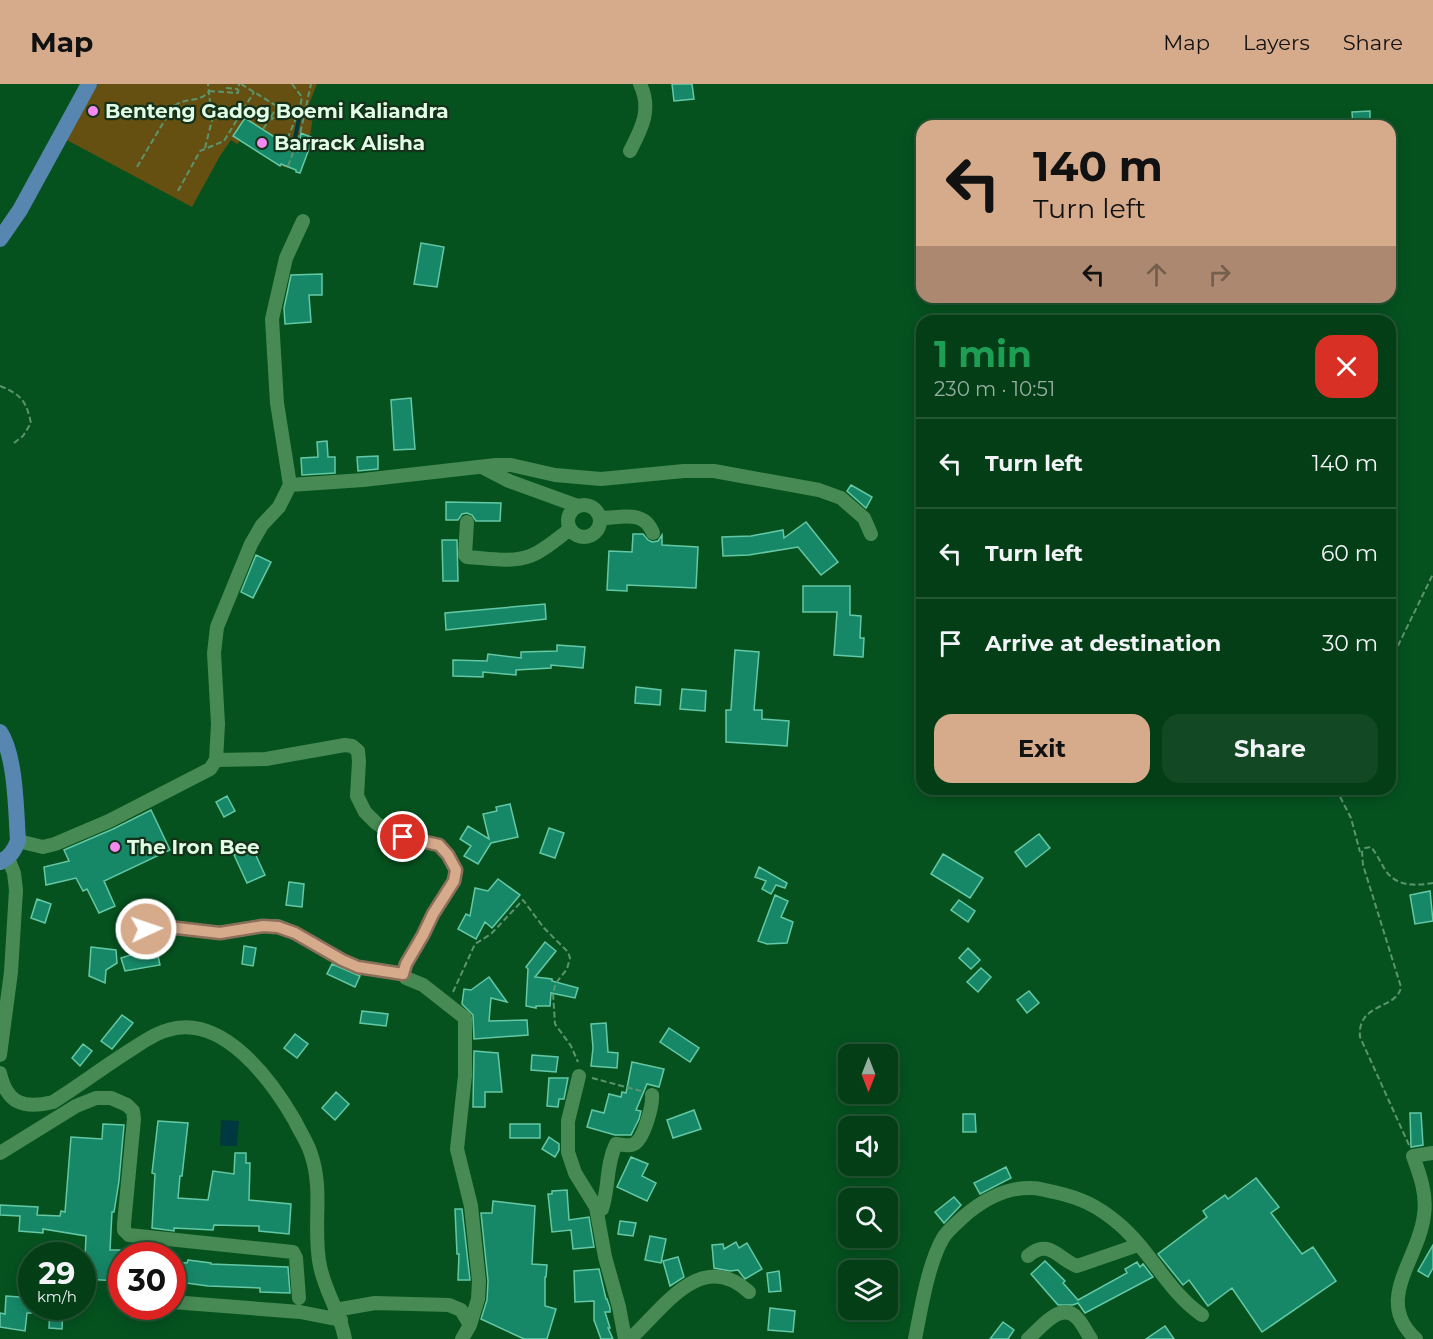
<!DOCTYPE html>
<html lang="en">
<head>
<meta charset="utf-8">
<style>
  :root { --surface:#043e17; --page:#124924; --text:#f1f3f6; --muted:#97aea1; --line:#255736; --accent:#d6ab8b }
  body { margin:0; font-family:Montserrat,sans-serif; background:var(--page); color:var(--text); height:100vh; display:flex; flex-direction:column; font-size:22px; white-space:nowrap }
  * { box-sizing:border-box; margin:0 }
  p { font-size:20px; color:var(--muted) }
  .icon { flex:none; width:33px; height:33px; fill:none; stroke:currentColor; stroke-width:2; stroke-linecap:round; stroke-linejoin:round }
  .map { position:relative; flex:1; overflow:hidden }
  .details { position:absolute; left:916px; top:231px; width:480px; height:480px; display:flex; flex-direction:column; background:var(--surface); border-radius:18px; box-shadow:0 3px 15px #0003,0 0 0 2px var(--line) }
  .details>* { flex:none }
  .banner { position:absolute; left:916px; top:36px; width:480px; height:183px; border-radius:18px; box-shadow:0 3px 15px #0003,0 0 0 2px var(--line); background:#d6ab8b; color:#111; overflow:hidden }
  .needle { width:39px; rotate:180deg }
  .tools { position:absolute; left:838px; top:960px; display:grid; gap:12px }
  .tools a { display:grid; place-items:center; width:60px; height:60px; border-radius:12px; background:var(--surface); box-shadow:0 3px 15px #0003,0 0 0 2px var(--line); font-size:30px }
  .speed { position:absolute; left:18px; top:1158px; display:flex; gap:12px; font-size:30px; font-weight:700; text-align:center }
  .speed>* { display:grid; place-content:center; width:78px; height:78px; border-radius:50%; background:var(--surface); box-shadow:0 3px 15px #0003,0 0 0 2px var(--line); line-height:1 }
  .speed small { font-size:15px; font-weight:400 }
  .speed .limit { border:9px solid #d22; background:#fff; color:#111 }
  .pin { position:absolute; display:grid; place-items:center; width:51px; height:51px; color:#fff; margin:-26px; border:3px solid #fff; border-radius:50%; box-shadow:0 2px 6px #0007 }
  .me { position:absolute; width:66px; margin:-33px; rotate:87deg; stroke-linejoin:round; filter:drop-shadow(0 0 4px #0008) }
  .turn { display:flex; align-items:center; gap:21px; height:126px; padding:0 18px; font-size:27px }
  .turn .icon { width:78px; height:78px; stroke-width:2.5 }
  .turn b { display:block; font-size:42px; line-height:51px }
  .lanes { display:flex; align-items:center; height:57px; padding:0 18px; background:#0003; justify-content:center; gap:30px; direction:ltr }
  .lanes .off { opacity:.35 }
  .round { display:grid; place-items:center; flex:none; width:63px; height:63px; border-radius:18px; background:var(--page) }
  .headline { display:flex; align-items:center; justify-content:space-between; height:102px; padding:0 18px }
  h1 { font-size:36px; font-weight:700; line-height:45px; color:#1e9e55 }
  .action { display:flex; gap:12px; margin-top:auto; padding:12px 18px }
  .action a { flex:1; height:69px; border-radius:18px; background:var(--accent); color:#111; font-size:24px; font-weight:700; line-height:69px; text-align:center }
  .action a+a { background:var(--page); color:var(--text) }
  ul { padding:0; list-style:none }
  li { display:flex; align-items:center; gap:18px; height:90px; padding:0 18px; border-top:2px solid var(--line) }
  li div { flex:1 }
  li b { display:block; font-size:22px }
  li em { font-style:normal }
  header { display:flex; align-items:center; gap:36px; box-sizing:border-box; height:84px; padding:0 30px; background:var(--accent); color:#111 }
  header strong { font-size:28px }
  nav { display:flex; gap:33px; margin-inline-start:auto; font-size:21px }
  .map>svg:first-child { display:block }
  .green { fill:#654f11 }
  .water { fill:#00383f }
  .lines { fill:none; stroke-linecap:round; stroke-linejoin:round }
  .stream { stroke:#00383f; stroke-width:4 }
  .building { fill:#168868; stroke:#65c8a5; stroke-width:1.5 }
  .path { stroke:#5c956d; stroke-width:2; stroke-dasharray:6 3; stroke-linecap:butt }
  .minor { stroke:#488a54; stroke-width:14 }
  .major { stroke:#5786b1; stroke-width:16 }
  .route-casing { stroke:#8b6f5a; stroke-width:15 }
  .route { stroke:#d6ab8b; stroke-width:10 }
  .poi-dot { fill:#f489f0; stroke:#15311a; stroke-width:2 }
  .labels { text-anchor:middle; dominant-baseline:central; stroke-width:4.5; stroke-linejoin:round; paint-order:stroke }
  .poi-label { font-size:20px; font-weight:bold; fill:#e2fde5; stroke:#15311a; text-anchor:start }
</style>
</head>
<body>
<header>
<strong>Map</strong>
<nav><a>Map</a><a>Layers</a><a>Share</a></nav>
</header>
<div class="map">
<svg width="1433" height="1255" viewBox="0 0 1433 1255">
  <rect width="100%" height="100%" fill="#05521f"/>
  <!-- green -->
  <path class="green" d="M98 0H317L307 25 314 26 310 52 313 54 301 87 280 82 240 57 237 60 231 56 220 72 192 123 63 54Z"/>
  <!-- water -->
  <path class="water" d="M221 1036 239 1037 237 1062H220Z"/>
  <g class="lines">
    <!-- stream -->
    <path class="stream" d="M293 64 300 30"/>
  </g>
  <!-- building -->
  <path class="building" d="M672 0H692L694 15 674 17Z
    M1370 27V42H1353L1352 28Z
    M245 34 298 68 301 49 313 54 300 89 296 88V86L281 80 280 82 233 52Z
    M421 159 444 163 437 203 414 200Z
    M322 190V211H309L311 238 285 240 284 224 291 191Z
    M411 314 415 365 394 366 391 316Z
    M327 357 328 373H335V389L302 391 301 374 318 373 317 358Z
    M378 372V385L358 387 357 373Z
    M851 401 872 413 866 424 847 407Z
    M446 418 501 419 500 437H476L472 431 467 429 462 430 458 436H446Z
    M806 438 838 478 821 491 798 463 749 471 723 472 722 453 751 452 783 446 784 454Z
    M633 450H643L648 456 652 458 658 457 662 451V461L698 463 696 504 627 501V507L607 506 609 467 632 468Z
    M442 456H457L458 497H443Z
    M256 471 271 478 253 514 241 508Z
    M803 502H850V531L861 532 860 554H864L863 573 834 571 837 528H803Z
    M545 520 546 535 446 546 445 529Z
    M557 561 585 563 583 584 551 581V584L516 586V591L483 588V593L453 592V576L487 577 488 570 521 574V568L557 567Z
    M735 566 759 568 754 626H762V635L789 637 787 662 726 658V626H731Z
    M636 603 661 606 660 621 635 619Z
    M682 605 706 607 705 627 680 625Z
    M227 712 235 727 224 733 216 718Z
    M510 720 518 753 491 759 478 780 464 772 471 762 460 755 468 742 489 755 483 730 497 727 496 723Z
    M151 726 170 766 104 797 115 822 99 829 87 805 83 807 76 794 46 801 44 783 69 777 64 766 113 745Z
    M549 744 564 749 555 774 540 769Z
    M1039 750 1050 764 1026 783 1015 768Z
    M252 763 265 791 247 799 234 771Z
    M943 770 983 794 970 814 931 790Z
    M759 783 787 799 785 804 776 801 771 810 762 805 766 797 755 793Z
    M498 795 520 811 492 844 485 838 476 855 458 845 466 830 470 832 475 804 488 807Z
    M289 798 304 800 302 823 286 821Z
    M1430 807 1433 837 1415 840 1410 811Z
    M775 811 788 817 781 833 793 838 787 859 767 860 758 857Z
    M37 815 51 820 45 839 31 834Z
    M959 816 975 827 968 838 951 826Z
    M545 858 556 867 535 893 552 895V897L578 904 575 914 551 909 550 922H536V924L526 922 528 885 526 883Z
    M244 862 256 864 253 882 242 880Z
    M91 863 116 866 117 879 106 886 105 899 89 892Z
    M156 863 160 881 125 887 121 874Z
    M968 864 980 876 971 885 959 874Z
    M332 880 360 892 355 903 327 890Z
    M981 884 991 893 978 908 967 898Z
    M489 893 507 918 491 914 489 937 527 936 528 951 474 955 473 931 462 920 464 905 471 906Z
    M1029 907 1039 919 1027 929 1017 916Z
    M362 927 388 930 386 942 360 939Z
    M122 931 133 939 112 965 101 957Z
    M606 939 608 968 618 969 617 984 591 982 593 964 591 940Z
    M669 944 699 964 690 978 660 958Z
    M295 950 308 960 297 974 284 964Z
    M83 960 92 967 80 982 72 974Z
    M474 967 498 969 502 1008H485V1023H473Z
    M532 971 558 973 556 988 531 986Z
    M632 978 664 985 659 1003 647 1000 636 1026 641 1027 639 1035 631 1051H615L587 1043 592 1026 604 1029 609 1010 621 1013 622 1008 626 1009Z
    M549 994H568L564 1015H559L558 1023 547 1022Z
    M336 1008 349 1020 335 1036 322 1024Z
    M694 1026 701 1045 673 1054 667 1036Z
    M1410 1029H1421L1423 1061 1411 1063Z
    M963 1030H975L976 1048H963Z
    M158 1037 188 1039 182 1092H180L178 1114 208 1116 213 1087 234 1090 235 1069H246V1079H250L249 1116 291 1120 289 1150 259 1147V1142L214 1141 213 1146 174 1144V1147L152 1144 155 1090 152 1089Z
    M103 1040 124 1041 119 1097 114 1128H112L110 1166H120L119 1197 84 1195 86 1152 43 1145V1149L19 1147 20 1132 0 1131V1121L38 1123 37 1131 60 1132 61 1127 65 1128 71 1053 102 1055Z
    M510 1040H540V1054H510Z
    M549 1053 559 1060V1066L555 1073 542 1065Z
    M631 1073 648 1080 642 1092 656 1099 647 1117 617 1103Z
    M1006 1083 1011 1094 980 1110 974 1099Z
    M1256 1094 1279 1123 1271 1129 1302 1170 1313 1163 1336 1197 1262 1248 1232 1204 1208 1222 1189 1196 1183 1201 1158 1170 1207 1133 1203 1127 1225 1111 1228 1115Z
    M567 1106 569 1136 589 1133 594 1163 573 1165 571 1146 552 1148 548 1110H552V1107Z
    M954 1113 961 1121 944 1139 935 1128Z
    M493 1117 535 1122 532 1180 547 1181 546 1193H545V1222L556 1225 547 1255H524L481 1235 487 1216 488 1197 481 1129H492Z
    M455 1125H462L470 1196H458L459 1170H457Z
    M620 1137 636 1139 633 1152 618 1150Z
    M650 1152 666 1155 661 1179 645 1176Z
    M736 1158 739 1164 747 1159 762 1185 745 1195 738 1186 730 1187 714 1184 712 1161 723 1160 724 1165Z
    M1433 1161V1184L1428 1193 1418 1187Z
    M678 1173 684 1193 670 1202 663 1177Z
    M188 1176 211 1179V1180L288 1183 290 1209 260 1208V1204L208 1202 172 1197V1178L187 1179Z
    M1045 1177 1065 1197 1063 1199 1078 1216 1127 1189 1125 1185 1137 1178 1140 1183 1143 1180 1153 1193 1085 1229 1078 1219 1073 1221H1058L1031 1190Z
    M599 1185 606 1215H607L610 1224V1228H605L610 1244H608L613 1255H601L594 1236V1217L575 1218 574 1187Z
    M779 1187 781 1207 769 1208 767 1189Z
    M6 1212 32 1214V1229H27L25 1247 0 1243V1229L5 1230Z
    M50 1222H63L62 1245 49 1244Z
    M770 1224 795 1227 793 1248 768 1246Z
    M1003 1238 1014 1246 1008 1255H990Z
    M1165 1242 1174 1255H1146Z"/>
  <g class="lines">
    <!-- path -->
    <path class="path" d="M241 0 296 34 284 63 293 68
      M292 0 302 13 299 28 303 29
      M226 4 238 5
      M209 7 238 9 239 0
      M270 32 273 34 271 36 268 34Z
      M271 33 277 23
      M263 45 270 35
      M205 64 212 36 208 0
      M288 82 300 50 311 0
      M137 83 172 24C183 12 200 20 209 7
      M178 107 200 67 224 57 254 8
      M0 302C22 311 26 317 31 339L23 352 14 359
      M1390 578 1433 490
      M1336 705 1351 734 1360 768
      M453 908 475 860 491 850 523 816 544 844 568 868 570 874 567 885 556 899 553 909 555 940 571 962 578 978
      M592 994 641 1007
      M1409 1061 1360 953C1357 918 1397 926 1401 903L1363 781 1362 768 1365 764 1371 763C1376 769 1380 777 1384 784 1395 803 1414 802 1433 799"/>
    <!-- minor -->
    <path class="minor" d="M630 67C642 44 652 25 640 0
      M482 383 509 397 578 422
      M290 401 363 396 496 381H511L555 391 601 395 684 387H714L819 406 841 414 864 434 871 450
      M568 437a16 16 0 1 1 32 0a16 16 0 1 1-32 0Z
      M600 434C621 434 644 425 653 449
      M467 438 465 471 467 473C486 474 511 479 530 472 544 467 558 454 570 445
      M216 676 218 640 214 569 217 543 251 460 262 441 279 423 290 401 277 319 272 235 286 174 303 137
      M18 757 43 763 55 760 109 737 210 685 216 676 266 675 345 661 352 662 358 667 359 677 357 712 365 728 376 739 391 749 439 761 448 771 456 786 454 797 433 830 423 851 406 880 403 890
      M133 849 168 843 220 849 263 842H278L295 849 342 876 358 883 403 890 406 894 423 901 465 934V992L457 1065 471 1122 479 1197 478 1215 470 1241
      M0 971 11 888 16 806 14 789 8 774
      M0 989C7 1020 24 1025 53 1018 80 1001 105 982 132 965 143 958 155 949 168 946 223 929 272 997 295 1037 300 1048 308 1059 311 1070 324 1107 312 1145 320 1182 325 1208 341 1230 345 1255
      M579 992 568 1037V1068L575 1089 596 1123 605 1173 619 1223 625 1255
      M0 1069 76 1022 96 1014H111L127 1021 133 1027 134 1035 124 1140V1146L129 1151 293 1168 296 1174 299 1214
      M597 1127 602 1125C609 1104 606 1080 616 1060 621 1060 629 1063 634 1060 644 1055 653 1021 652 1011
      M1028 1172C1049 1153 1059 1176 1077 1182L1138 1161
      M172 1218 300 1228 341 1236
      M335 1226 375 1219 449 1221 461 1226 470 1241 462 1255
      M630 1255C664 1224 701 1164 749 1208
      M915 1255C921 1225 928 1180 943 1154 948 1146 955 1141 962 1134 981 1117 1006 1103 1032 1104 1040 1104 1047 1107 1054 1108 1081 1114 1098 1122 1119 1140 1151 1167 1167 1207 1202 1231
      M1028 1255C1040 1245 1061 1216 1077 1234 1083 1240 1086 1248 1091 1255
      M1416 1255C1373 1216 1419 1176 1424 1131 1427 1110 1420 1091 1413 1072L1433 1069"/>
    <!-- major -->
    <path class="major" d="M0 155 20 126 89 0
      M0 648C16 672 16 728 18 757 14 767 10 773 0 778"/>
  </g>
  <g class="lines">
    <defs>
      <path id="route" d="M146 845 168 843 220 849 263 842 278 843 295 849 342 876 358 883 403 890 406 880 423 851 433 830 454 797 456 786 448 771 439 761 403 753"/>
    </defs>
    <!-- route casing -->
    <use href="#route" class="route-casing"/>
    <!-- route -->
    <use href="#route" class="route"/>
  </g>
  <!-- markers -->
  <g class="poi-dot">
    <circle cx="93" cy="27" r="6"/>
    <circle cx="262" cy="59" r="6"/>
    <circle cx="115" cy="763" r="6"/>
  </g>
  <g class="labels">
    <!-- poi labels -->
    <g class="poi-label">
      <text x="105" y="27">Benteng Gadog Boemi Kaliandra</text>
      <text x="274" y="59">Barrack Alisha</text>
      <text x="127" y="763">The Iron Bee</text>
    </g>
  </g>
</svg>
<div class="tools">
<a><svg class="needle" viewBox="-14 -14 28 28"><path d="M0-13l5 13h-10z" fill="#e53935"/><path d="M0 13l5-13h-10z" fill="#97aea1"/></svg></a>
<a><svg class="icon" aria-label="sound" viewBox="0 0 24 24"><path d="M4 9h4l5-4v14l-5-4H4zM17 9q2 3 0 6"/></svg></a>
<a><svg class="icon" aria-label="search" viewBox="0 0 24 24"><circle cx="10" cy="10" r="6"/><path d="M15 15l6 6"/></svg></a>
<a><svg class="icon" aria-label="layers" viewBox="0 0 24 24"><path d="M12 4l9 5-9 5-9-5zM3 14l9 5 9-5"/></svg></a>
</div>
<div class="speed"><div>29<small>km/h</small></div><div class="limit">30</div></div>
<div class="pin" style="left:403px;top:753px;background:#d93025"><svg class="icon" aria-label="arrive" viewBox="0 0 24 24"><path d="M6 21V4h12l-3 4 3 4H6"/></svg></div>
<svg class="me" style="left:146px;top:845px" viewBox="-20 -20 40 40"><circle r="17" fill="#d6ab8b" stroke="#fff" stroke-width="3"/><path d="M0-11L8 9 0 5-8 9z" fill="#fff"/></svg>
<div class="banner">
<div class="turn"><svg class="icon" aria-label="left" viewBox="0 0 24 24"><path d="M17 20v-9H6M10 6l-5 5 5 5"/></svg><div><b>140 m</b>Turn left</div></div>
<div class="lanes"><svg class="icon" aria-label="left" viewBox="0 0 24 24"><path d="M17 20v-9H6M10 6l-5 5 5 5"/></svg><svg class="icon off" aria-label="ahead" viewBox="0 0 24 24"><path d="M12 20V5M6 11l6-6 6 6"/></svg><svg class="icon off" aria-label="right" viewBox="0 0 24 24"><path d="M7 20v-9h11M14 6l5 5-5 5"/></svg></div>
</div>
<section class="details">
<div class="headline"><div><h1>1 min</h1><p>230 m · 10:51</p></div><a class="round" style="background:#d93025;color:#fff"><svg class="icon" aria-label="close" viewBox="0 0 24 24"><path d="M6 6l12 12M18 6L6 18"/></svg></a></div>
<ul>
<li><svg class="icon" aria-label="left" viewBox="0 0 24 24"><path d="M17 20v-9H6M10 6l-5 5 5 5"/></svg><div><b>Turn left</b></div><em>140 m</em></li>
<li><svg class="icon" aria-label="left" viewBox="0 0 24 24"><path d="M17 20v-9H6M10 6l-5 5 5 5"/></svg><div><b>Turn left</b></div><em>60 m</em></li>
<li><svg class="icon" aria-label="arrive" viewBox="0 0 24 24"><path d="M6 21V4h12l-3 4 3 4H6"/></svg><div><b>Arrive at destination</b></div><em>30 m</em></li>
</ul>
<div class="action"><a>Exit</a><a>Share</a></div>
</section>
</div>
</body>
</html>
